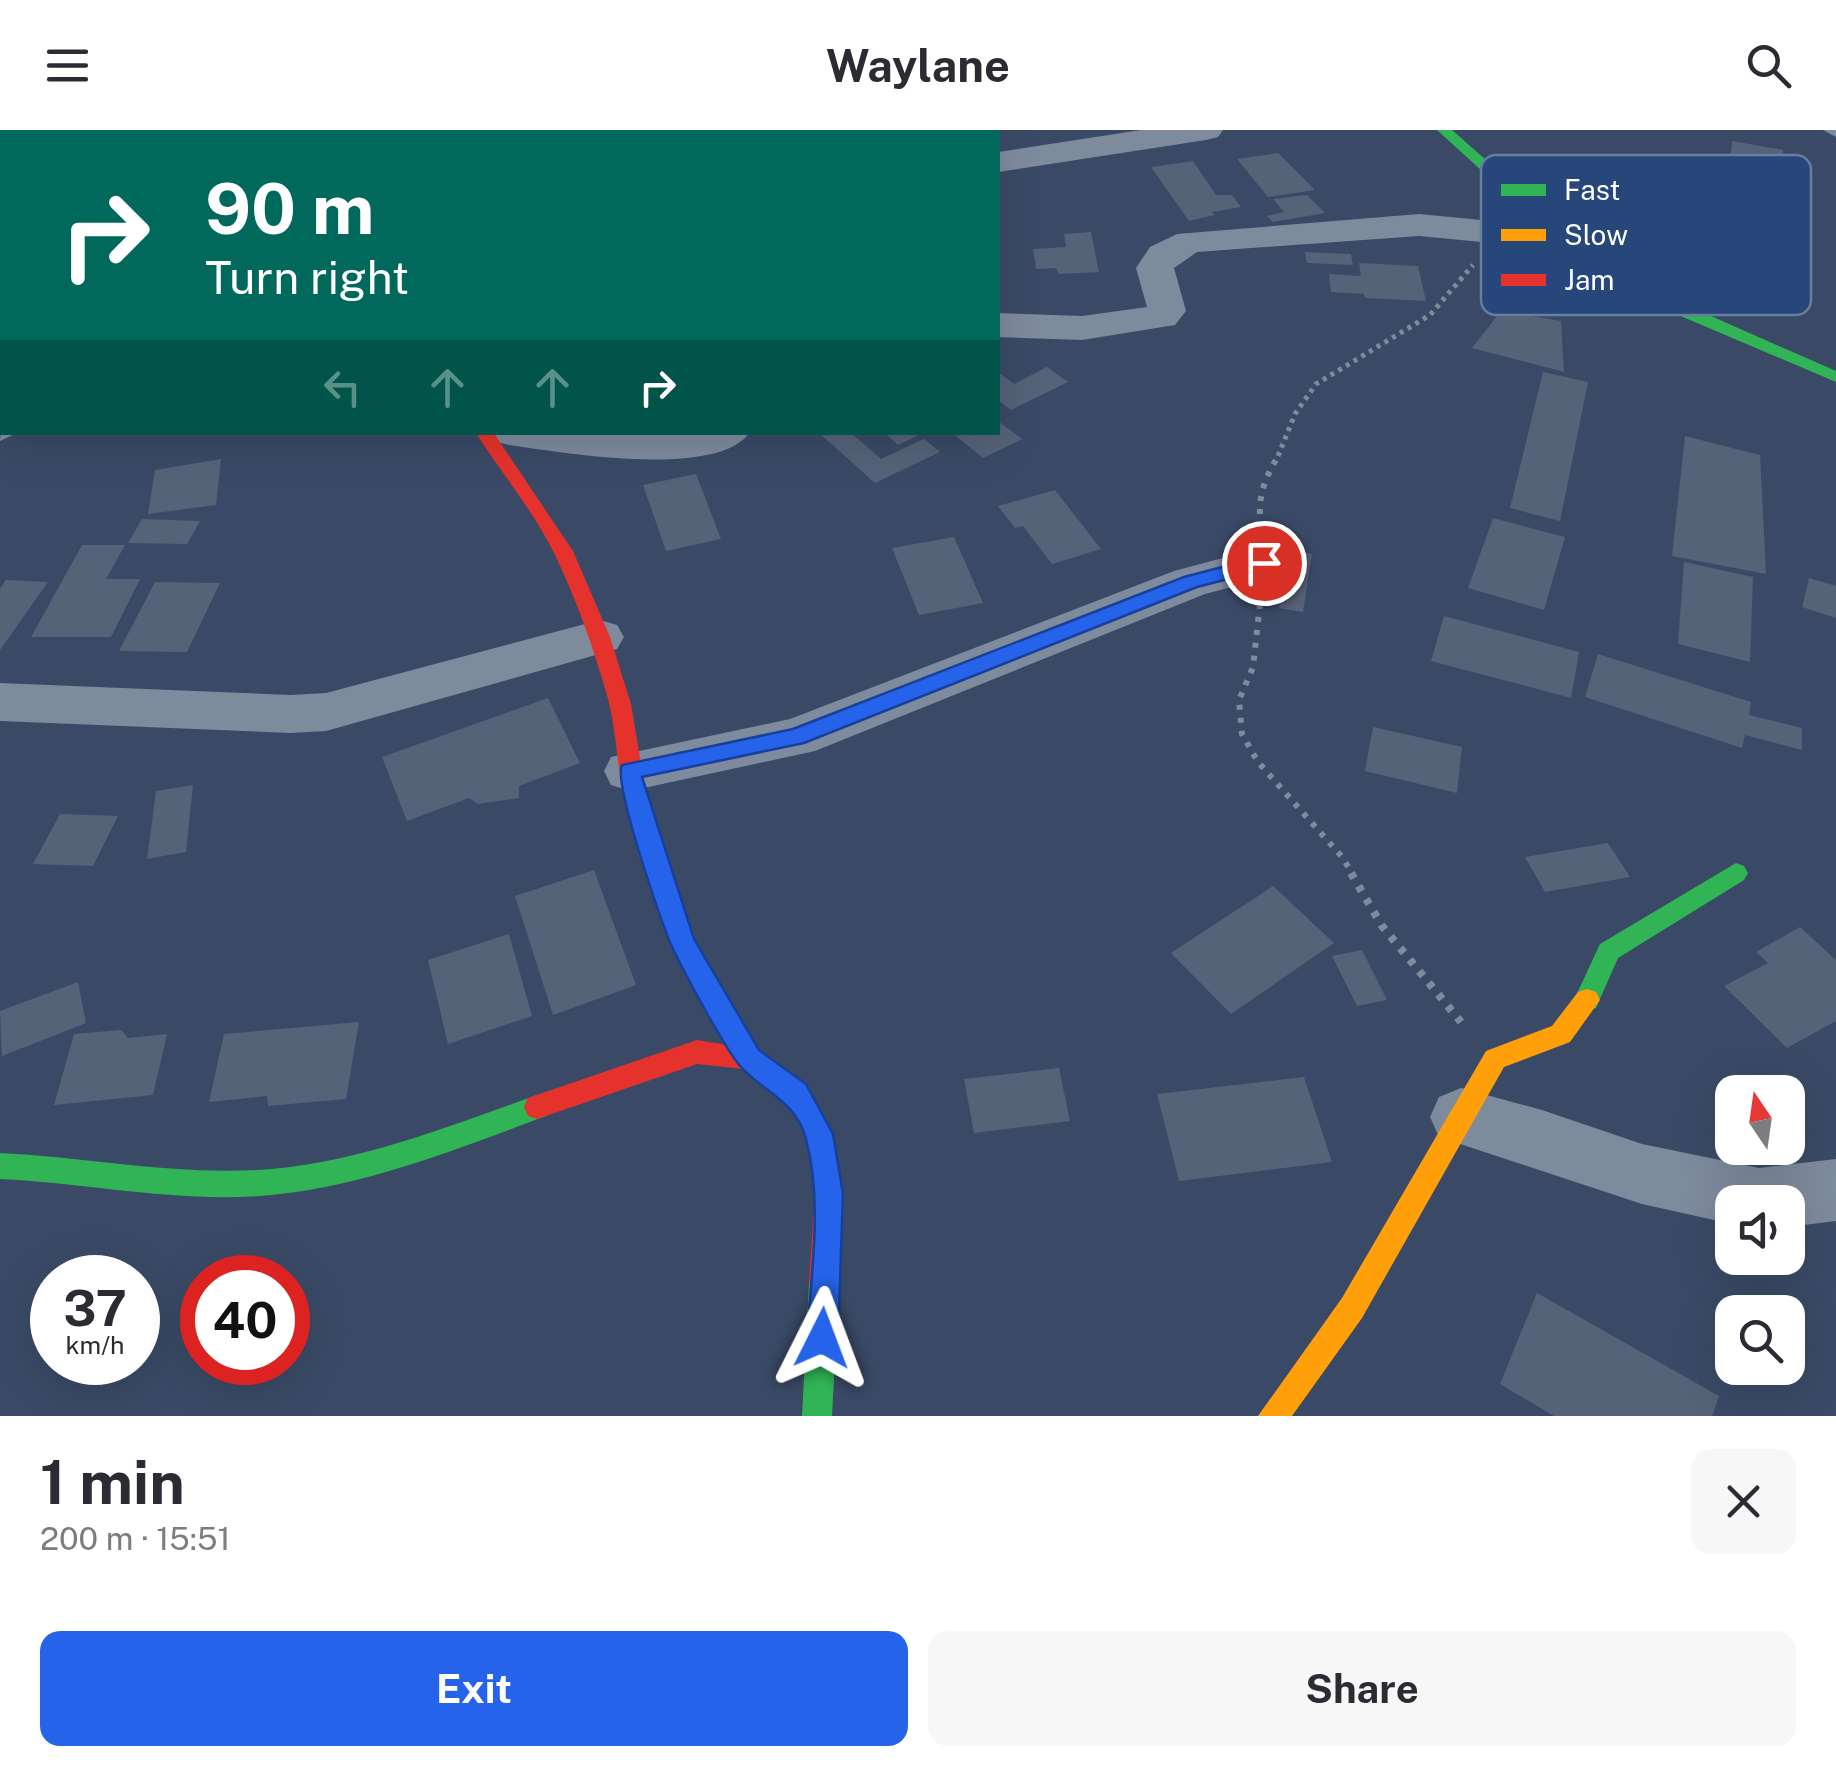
<!DOCTYPE html>
<html lang="en">
<head>
<meta charset="utf-8">
<style>
  :root { --surface:#fff; --page:#f7f7f7; --text:#2b2b33; --muted:#7c7c81; --accent:#2563eb }
  body { margin:0; font-family:"Public Sans",sans-serif; background:var(--page); color:var(--text); height:100vh; display:flex; flex-direction:column; font-size:38px; white-space:nowrap }
  * { box-sizing:border-box; margin:0 }
  p { font-size:32px; color:var(--muted) }
  .icon { flex:none; width:55px; height:55px; fill:none; stroke:currentColor; stroke-width:2; stroke-linecap:round; stroke-linejoin:round }
  .map { position:relative; height:1286px; overflow:hidden }
  .details { display:flex; flex-direction:column; background:var(--surface); flex:1 }
  .details>* { flex:none }
  .hud { position:absolute; left:0px; top:0px; width:1000px; height:305px; box-shadow:0 10px 40px #0002; background:#00695c; color:#fff; overflow:hidden }
  .needle { width:65px; rotate:347deg }
  .controls { position:absolute; left:1715px; top:945px; display:grid; gap:20px }
  .controls a { display:grid; place-items:center; width:90px; height:90px; border-radius:20px; background:var(--surface); box-shadow:0 10px 40px #0002; font-size:50px }
  .speed { position:absolute; left:30px; top:1125px; display:flex; gap:20px; font-size:50px; font-weight:700; text-align:center }
  .speed>* { display:grid; place-content:center; width:130px; height:130px; border-radius:50%; background:var(--surface); box-shadow:0 10px 40px #0002; line-height:1 }
  .speed small { font-size:25px; font-weight:400 }
  .speed .limit { border:15px solid #d22; background:#fff; color:#111 }
  .pin { position:absolute; display:grid; place-items:center; width:85px; height:85px; color:#fff; margin:-42px; border:5px solid #fff; border-radius:50%; box-shadow:0 2px 10px #0007 }
  .me { position:absolute; width:110px; margin:-55px; rotate:3deg; stroke-linejoin:round; filter:drop-shadow(0 0 8px #0008) }
  .turn { display:flex; align-items:center; gap:35px; height:210px; padding:0 40px; font-size:45px }
  .turn .icon { width:130px; height:130px; stroke-width:2.5 }
  .turn b { display:block; font-size:70px; line-height:85px }
  .lanes { display:flex; align-items:center; height:95px; padding:0 40px; background:#0003; justify-content:center; gap:50px; direction:ltr }
  .lanes .off { opacity:.35 }
  .round { display:grid; place-items:center; flex:none; width:105px; height:105px; border-radius:20px; background:var(--page) }
  .summary { display:flex; align-items:center; justify-content:space-between; height:170px; padding:0 40px }
  h1 { font-size:60px; font-weight:700; line-height:75px }
  .action { display:flex; gap:20px; margin-top:auto; padding:20px 40px }
  .action a { flex:1; height:115px; border-radius:20px; background:var(--accent); color:#fff; font-size:40px; font-weight:700; line-height:115px; text-align:center }
  .action a+a { background:var(--page); color:var(--text) }
  header { display:flex; justify-content:space-between; align-items:center; height:130px; padding:0 40px; background:var(--surface); font-size:45px; font-weight:700 }
  .map>svg:first-child { display:block }
  .building { fill:#556278 }
  .lines { fill:none; stroke-linecap:round; stroke-linejoin:round }
  .path-far2 { stroke:#7e8b9d; stroke-width:5; stroke-dasharray:4 5; stroke-linecap:butt }
  .path-far1 { stroke:#7e8b9d; stroke-width:6; stroke-dasharray:5 8; stroke-linecap:butt }
  .path { stroke:#7e8b9d; stroke-width:8; stroke-dasharray:6 9; stroke-linecap:butt }
  .lane { fill:#7e8b9d; fill-rule:evenodd }
  .street { fill:#7e8b9d; fill-rule:evenodd }
  .fast { fill:#30b455; fill-rule:evenodd }
  .slow { fill:#ff9f0a; fill-rule:evenodd }
  .jam { fill:#e5322d; fill-rule:evenodd }
  .route { fill:#2563eb; stroke:#184099; stroke-width:2.5 }
  .key { fill:#274679; stroke:#687ea1; stroke-width:2.5 }
  .key-label { font-size:28px; fill:#fff }
</style>
</head>
<body>
<header><svg class="icon" aria-label="menu" viewBox="0 0 24 24"><path d="M4 6h16M4 12h16M4 18h16"/></svg>Waylane<svg class="icon" aria-label="search" viewBox="0 0 24 24"><circle cx="10" cy="10" r="6"/><path d="M15 15l6 6"/></svg></header>
<div class="map">
<svg width="1836" height="1286" viewBox="0 0 1836 1286">
  <rect width="100%" height="100%" fill="#3a4a66"/>
  <!-- building -->
  <path class="building" d="M1732 11 1783 20 1782 43 1730 34Z
    M1278 23 1315 60 1268 67 1237 29Z
    M1193 31 1216 65H1232L1241 77 1212 82 1215 85 1189 91 1151 37Z
    M1307 65 1325 83 1273 92 1267 86 1284 82 1273 69Z
    M1091 102 1099 142 1059 144 1056 138 1036 139 1033 119 1066 117 1064 104Z
    M1305 122 1351 124 1353 135 1307 133Z
    M1359 133 1418 136 1426 171 1365 168 1364 164 1331 162 1329 144 1361 146Z
    M1501 181 1561 191 1564 242 1472 218Z
    M1047 237 1068 252 1011 280 998 270V242L1014 254Z
    M1543 242 1588 252 1560 391 1510 378Z
    M998 291 1022 309 983 328 951 302H998Z
    M818 302H850L881 329 924 309 940 322 875 353Z
    M884 302H925L898 315Z
    M1685 306 1760 325 1766 444 1672 426Z
    M221 329 216 375 148 384 155 340Z
    M696 344 721 409 666 421 643 355Z
    M1055 360 1101 419 1052 434 1023 396 1015 398 998 376Z
    M1493 388 1565 407 1544 480 1468 458Z
    M142 389 200 391 187 414 128 413Z
    M954 407 983 473 919 485 892 418Z
    M82 415H125L106 449H140L111 507H31Z
    M1289 419 1312 424 1303 482 1279 478Z
    M1684 432 1753 447 1750 532 1678 514Z
    M1809 448 1836 456V488L1802 477Z
    M6 450 48 452 0 520V459Z
    M155 452 220 453 187 522 119 521Z
    M1444 486 1579 522 1571 568 1431 531Z
    M1598 524 1751 572 1749 585 1802 598V620L1745 605 1742 618 1585 567Z
    M548 568 580 633 519 656V668L478 674 469 668 407 691 382 627Z
    M1373 597 1462 617 1457 663 1365 641Z
    M193 655 186 722 147 729 156 661Z
    M60 684 118 686 93 736 33 734Z
    M1608 713 1630 747 1545 762 1525 727Z
    M594 740 636 855 553 885 515 766Z
    M1273 756 1334 813 1231 884 1171 823Z
    M1800 797 1836 830V891L1787 918 1724 856 1768 833 1756 822Z
    M509 804 532 886 448 914 428 830Z
    M1362 820 1387 870 1357 876 1332 826Z
    M78 852 86 893 2 926 0 881Z
    M359 892 346 969 268 976 267 966 209 972 224 904Z
    M121 900 128 908 167 904 153 965 54 975 74 904Z
    M1059 938 1070 991 974 1003 964 949Z
    M1304 947 1332 1032 1179 1051 1157 964Z
    M1537 1163 1719 1266 1712 1286H1554L1500 1254Z"/>
  <g class="lines">
    <!-- path-far2 -->
    <path class="path-far2" d="M1278 326 1295 284 1316 254 1430 185 1473 135"/>
    <!-- path-far1 -->
    <path class="path-far1" d="M1261 397C1257 367 1264 349 1280 323
      M1260 474 1253 537 1239 570 1242 604 1258 632 1343 728 1353 745"/>
    <!-- path -->
    <path class="path" d="M1351 743 1382 796 1461 892"/>
    <!-- lane -->
    <path class="lane" d="M1823 0H1836V7Z"/>
    <!-- street -->
    <path class="street" d="M458 0H492L494 2H460Z
      M1141 0H1223L1218 7 1206 10 998 42V22Z
      M1419 84 1566 98 1579 101 1584 109 1579 117 1566 120 1419 106 1197 122 1174 138 1186 181 1175 195 1082 210 998 207V183L1082 186 1147 177 1136 138 1150 117 1177 104Z
      M2 284V302H19L0 311Z
      M488 302H750C718 350 559 322 509 315L494 311Z
      M1264 417 1280 422 1287 433 1280 444 1205 464 815 621 630 661 611 655 604 641 611 627 790 589 1174 441Z
      M600 490 617 495 624 507 617 519 326 601 290 603 0 591V553L290 565 326 563Z
      M1461 958 1542 980 1642 1014 1759 1038 1836 1029V1091L1788 1097V1072H1732V1094L1642 1074 1439 1007 1430 987 1439 967Z"/>
    <!-- fast -->
    <path class="fast" d="M1437 0H1452L1572 106 1695 179 1836 241V252L1683 187 1560 112Z
      M647 695 655 697 659 704 693 809 762 928 758 936 749 940 740 936 670 812 635 704 639 697Z
      M1736 733 1744 736 1748 743 1744 750 1618 828 1596 878 1587 881 1578 878 1574 870 1600 814Z
      M537 965 546 968 550 977 546 986C455 1020 358 1059 260 1066 173 1072 86 1053 0 1049V1023C86 1027 172 1045 258 1040 355 1034 447 997 537 965Z
      M824 1139 834 1143 839 1153 832 1286H802L809 1153 814 1143Z"/>
    <!-- slow -->
    <path class="slow" d="M1587 859 1596 862 1600 870 1570 912 1504 937 1362 1188 1292 1286H1258L1342 1168 1486 921 1552 896 1578 862Z"/>
    <!-- jam -->
    <path class="jam" d="M475 302H493L573 421 610 507 631 574 648 675 659 704 655 711H639C616 667 620 615 608 569 594 519 577 471 555 425 534 382 501 342 475 302Z
      M697 910 758 920 805 953 833 1004 843 1064 839 1153 834 1163 824 1167 814 1163 809 1153 815 1064 806 1006 787 971 744 939 697 934 537 989 528 986 524 977 528 968Z"/>
  </g>
  <!-- route -->
  <path class="route" d="M1264 426 1271 428V438L1197 457 804 613 642 647 694 809 759 920 806 954 833 1004 843 1064 838 1208 833 1218 822 1223 812 1218 807 1208C811 1143 823 1073 806 1009 796 971 765 963 741 937 726 921 678 832 669 810 659 784 613 653 622 635L793 599 1184 447Z"/>
  <!-- legend -->
  <rect x="1481" y="25" width="330" height="160" rx="15" class="key"/>
  <rect x="1501" y="54" width="45" height="12" fill="#30b455"/>
  <rect x="1501" y="99" width="45" height="12" fill="#ff9f0a"/>
  <rect x="1501" y="144" width="45" height="12" fill="#e5322d"/>
  <g class="key-label">
    <text x="1564" y="70">Fast</text>
    <text x="1564" y="115">Slow</text>
    <text x="1564" y="160">Jam</text>
  </g>
</svg>
<div class="controls">
<a><svg class="needle" viewBox="-14 -14 28 28"><path d="M0-13l5 13h-10z" fill="#e53935"/><path d="M0 13l5-13h-10z" fill="#7c7c81"/></svg></a>
<a><svg class="icon" aria-label="sound" viewBox="0 0 24 24"><path d="M4 9h4l5-4v14l-5-4H4zM17 9q2 3 0 6"/></svg></a>
<a><svg class="icon" aria-label="search" viewBox="0 0 24 24"><circle cx="10" cy="10" r="6"/><path d="M15 15l6 6"/></svg></a>
</div>
<div class="speed"><div>37<small>km/h</small></div><div class="limit">40</div></div>
<div class="pin" style="left:1264px;top:433px;background:#d93025"><svg class="icon" aria-label="arrive" viewBox="0 0 24 24"><path d="M6 21V4h12l-3 4 3 4H6"/></svg></div>
<svg class="me" style="left:822px;top:1208px" viewBox="-20 -20 40 40"><path d="M0-17L14 15 0 8-14 15z" fill="#2563eb" stroke="#fff" stroke-width="4"/></svg>
<div class="hud">
<div class="turn"><svg class="icon" aria-label="right" viewBox="0 0 24 24"><path d="M7 20v-9h11M14 6l5 5-5 5"/></svg><div><b>90 m</b>Turn right</div></div>
<div class="lanes"><svg class="icon off" aria-label="left" viewBox="0 0 24 24"><path d="M17 20v-9H6M10 6l-5 5 5 5"/></svg><svg class="icon off" aria-label="ahead" viewBox="0 0 24 24"><path d="M12 20V5M6 11l6-6 6 6"/></svg><svg class="icon off" aria-label="ahead" viewBox="0 0 24 24"><path d="M12 20V5M6 11l6-6 6 6"/></svg><svg class="icon" aria-label="right" viewBox="0 0 24 24"><path d="M7 20v-9h11M14 6l5 5-5 5"/></svg></div>
</div>
</div>
<section class="details">
<div class="summary"><div><h1>1 min</h1><p>200 m · 15:51</p></div><a class="round"><svg class="icon" aria-label="close" viewBox="0 0 24 24"><path d="M6 6l12 12M18 6L6 18"/></svg></a></div>
<div class="action"><a>Exit</a><a>Share</a></div>
</section>
</body>
</html>
